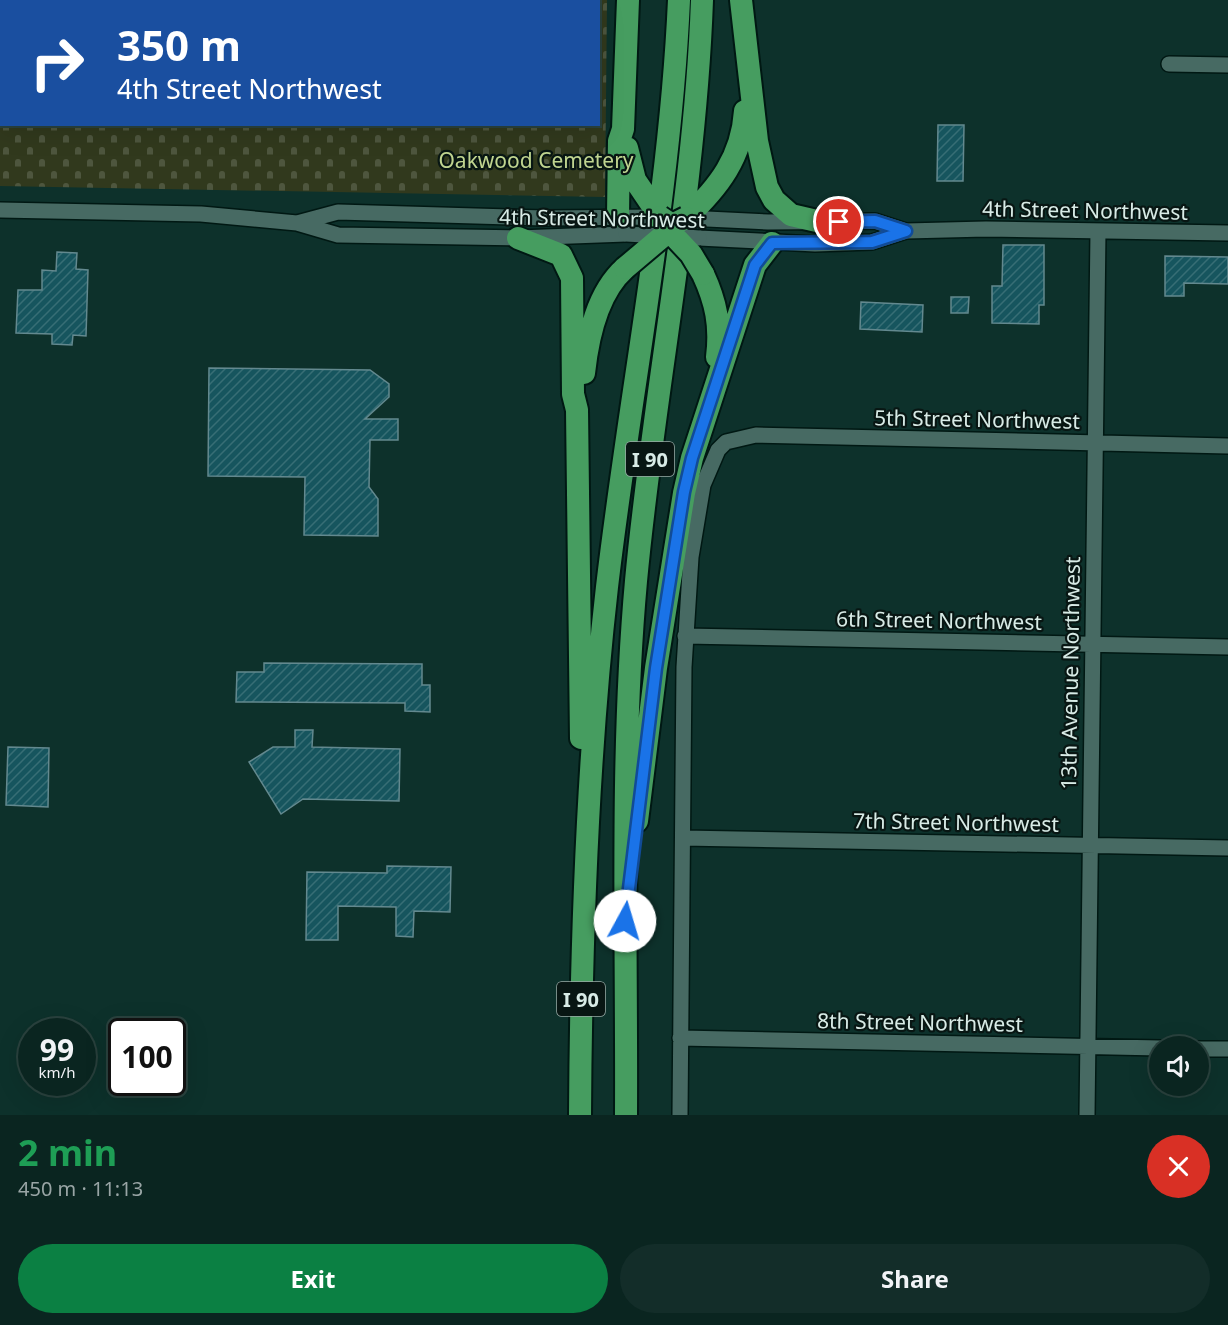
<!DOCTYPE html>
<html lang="en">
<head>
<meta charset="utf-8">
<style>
  :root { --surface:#0a2520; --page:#132d29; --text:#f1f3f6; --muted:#99a5a5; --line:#2a423e; --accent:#0b8043 }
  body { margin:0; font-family:"Noto Sans",sans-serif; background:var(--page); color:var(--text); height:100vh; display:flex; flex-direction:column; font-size:22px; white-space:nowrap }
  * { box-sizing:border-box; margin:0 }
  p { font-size:20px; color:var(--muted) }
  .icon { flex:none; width:33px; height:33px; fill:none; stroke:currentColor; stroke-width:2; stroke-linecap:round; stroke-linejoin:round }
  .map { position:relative; height:1115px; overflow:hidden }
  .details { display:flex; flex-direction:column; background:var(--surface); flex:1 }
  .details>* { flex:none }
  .top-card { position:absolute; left:0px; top:0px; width:600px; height:126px; box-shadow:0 6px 24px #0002,0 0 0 2px var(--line); background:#1a4fa0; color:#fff; overflow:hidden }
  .fabs { position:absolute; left:1149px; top:1036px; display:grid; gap:12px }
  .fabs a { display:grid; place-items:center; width:60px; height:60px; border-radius:50%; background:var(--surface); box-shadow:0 6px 24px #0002,0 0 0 2px var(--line); font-size:30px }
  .speed { position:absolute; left:18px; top:1018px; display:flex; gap:12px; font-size:30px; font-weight:700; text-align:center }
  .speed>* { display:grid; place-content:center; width:78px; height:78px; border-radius:50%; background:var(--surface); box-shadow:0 6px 24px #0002,0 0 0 2px var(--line); line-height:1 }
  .speed small { font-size:15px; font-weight:400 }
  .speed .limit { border:3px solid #111; border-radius:9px; background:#fff; color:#111 }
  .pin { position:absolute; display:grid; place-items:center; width:51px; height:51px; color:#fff; margin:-26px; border:3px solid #fff; border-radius:50%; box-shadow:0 2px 6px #0007 }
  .me { position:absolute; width:66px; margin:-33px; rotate:6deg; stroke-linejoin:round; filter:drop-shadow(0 0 4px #0008) }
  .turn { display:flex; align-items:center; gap:21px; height:126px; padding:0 18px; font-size:27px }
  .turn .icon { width:78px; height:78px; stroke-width:2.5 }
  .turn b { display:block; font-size:42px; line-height:51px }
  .round { display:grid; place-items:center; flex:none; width:63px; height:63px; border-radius:32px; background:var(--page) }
  .overview { display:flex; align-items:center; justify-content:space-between; height:102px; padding:0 18px }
  h1 { font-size:36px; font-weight:700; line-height:45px; color:#1e9e55 }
  .action { display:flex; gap:12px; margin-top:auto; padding:12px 18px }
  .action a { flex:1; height:69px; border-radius:36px; background:var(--accent); color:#fff; font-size:24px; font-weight:700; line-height:69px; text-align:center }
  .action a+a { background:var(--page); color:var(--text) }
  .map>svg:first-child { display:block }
  .cemetery { fill:url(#cemetery-stones); fill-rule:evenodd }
  .building { fill:url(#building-hatch); stroke:#63898f; stroke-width:1.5 }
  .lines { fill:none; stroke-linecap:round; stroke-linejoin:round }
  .minor-casing { stroke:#001813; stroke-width:18 }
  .highway-casing { stroke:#001813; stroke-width:26 }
  .minor { stroke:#476a63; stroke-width:15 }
  .highway { stroke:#469d60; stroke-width:22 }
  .minor-bridge-casing { stroke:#001813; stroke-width:18; stroke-linecap:butt }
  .highway-bridge-casing { stroke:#001813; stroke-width:26; stroke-linecap:butt }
  .minor-bridge { stroke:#476a63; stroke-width:15 }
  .highway-bridge { stroke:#469d60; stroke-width:22 }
  .route-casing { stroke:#114b97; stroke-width:15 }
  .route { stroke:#1a73e8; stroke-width:10 }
  .labels { text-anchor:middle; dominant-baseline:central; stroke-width:4.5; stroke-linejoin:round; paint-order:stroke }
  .shield { fill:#081613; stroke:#9aaba7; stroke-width:1.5 }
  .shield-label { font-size:20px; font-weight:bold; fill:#d8ebe6 }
  .park-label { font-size:21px; fill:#c0d590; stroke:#081613 }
  .street-label { font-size:21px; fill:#d8ebe6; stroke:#081613 }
</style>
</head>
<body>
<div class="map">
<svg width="1228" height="1115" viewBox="0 0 1228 1115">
  <defs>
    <pattern id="cemetery-stones" width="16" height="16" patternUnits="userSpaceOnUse" patternTransform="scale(1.5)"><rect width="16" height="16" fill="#31391d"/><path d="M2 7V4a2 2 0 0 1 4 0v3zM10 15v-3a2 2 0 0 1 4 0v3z" fill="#4e563e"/></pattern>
    <pattern id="building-hatch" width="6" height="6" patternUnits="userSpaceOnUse" patternTransform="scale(1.5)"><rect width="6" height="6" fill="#16555e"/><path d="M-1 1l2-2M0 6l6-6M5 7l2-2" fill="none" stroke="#376e75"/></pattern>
  </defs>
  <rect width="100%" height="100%" fill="#0d312b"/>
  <!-- cemetery -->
  <path class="cemetery" d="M0 0H607L605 197 0 186ZM2 2H598V124H2Z"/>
  <!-- building -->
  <path class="building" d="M938 125H964L963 181H937Z
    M1003 245H1044V305H1039V324L992 323V286H1002Z
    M57 252 77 253 76 269 88 270 86 336 73 335 72 345 52 344V334L16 333 18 290H42V270L56 271Z
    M1165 256 1228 257V284L1184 283V296H1165Z
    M951 297H969L968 313H951Z
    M861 302 923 305 922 332 860 329Z
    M209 368 370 370 389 384V397L365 419H398V440H370L369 487 378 499V536L304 535 305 477 208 476Z
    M264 663 422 664V685H430V712L405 711V703L236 702 237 672H264Z
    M295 730H313L312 747 400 749 399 801 303 799 281 814 249 762 273 747H295Z
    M8 747 49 748 48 807 6 805Z
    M387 866 451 867 450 912 414 911 413 937 396 936V907L338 906V940H306L307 872 387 873Z"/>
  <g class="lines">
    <defs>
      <path id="minor" d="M1169 64 1228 65
        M0 210 201 214 297 223 338 235 518 238 626 234
        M686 218 768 222 875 221 906 231
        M297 223 338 212 545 218 660 217
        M699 238 815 244 872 242 906 231 986 229 1228 233
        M685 636 1228 647
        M683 838 1228 848
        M680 1038 1160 1048
        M1198 1049H1228
        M680 1115 684 667 691 557 703 485 718 450 726 442 756 435 1228 446
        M1087 1115 1098 231"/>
      <path id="highway" d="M741 0 757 141 767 187 774 200 791 215 821 222
        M627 148 635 180 660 217
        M618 216 619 141 623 129 628 0
        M686 218C719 187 742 157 745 111
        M518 238 561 255 572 278 573 394 577 410 581 738
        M703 274C716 302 721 326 717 357
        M584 373C588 336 597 293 625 268
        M637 821 656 668 684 493 692 458 755 265 772 243
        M580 1115C581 939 587 762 607 587 630 390 670 198 679 0
        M626 1115C627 937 620 759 636 581 654 387 695 196 702 0"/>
    </defs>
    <!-- minor casing -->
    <use href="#minor" class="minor-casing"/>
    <!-- highway casing -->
    <use href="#highway" class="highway-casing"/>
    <!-- minor -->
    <use href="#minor" class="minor"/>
    <!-- highway -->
    <use href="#highway" class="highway"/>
    <defs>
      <path id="minor-bridge" d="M626 234 663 236
        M674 236 699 238"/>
      <path id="highway-bridge" d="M660 217 672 225 686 218
        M674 236 691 254 703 274
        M625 268 663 236"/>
    </defs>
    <!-- minor-bridge casing -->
    <use href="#minor-bridge" class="minor-bridge-casing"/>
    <!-- highway-bridge casing -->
    <use href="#highway-bridge" class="highway-bridge-casing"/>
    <!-- minor-bridge -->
    <use href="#minor-bridge" class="minor-bridge"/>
    <!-- highway-bridge -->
    <use href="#highway-bridge" class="highway-bridge"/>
  </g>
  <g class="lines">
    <defs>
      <path id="route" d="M625 921 656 668 684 492 692 458 755 265 772 243 872 242 906 231 875 221 839 222"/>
    </defs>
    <!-- route casing -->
    <use href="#route" class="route-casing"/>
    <!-- route -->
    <use href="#route" class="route"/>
  </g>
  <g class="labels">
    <!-- shield labels -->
    <g class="shield">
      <rect x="626" y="442" width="48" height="34" rx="4.5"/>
      <rect x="557" y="982" width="48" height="34" rx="4.5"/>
    </g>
    <g class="shield-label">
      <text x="650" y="459">I 90</text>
      <text x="581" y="999">I 90</text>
    </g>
    <!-- park labels -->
    <g class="park-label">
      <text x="536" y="160">Oakwood Cemetery</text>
    </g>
    <!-- street labels -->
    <g class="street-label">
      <text transform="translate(1085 210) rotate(1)">4th Street Northwest</text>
      <text transform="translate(602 218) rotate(1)">4th Street Northwest</text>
      <text transform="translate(977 419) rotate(1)">5th Street Northwest</text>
      <text transform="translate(939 620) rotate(1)">6th Street Northwest</text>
      <text transform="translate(1070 673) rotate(-89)">13th Avenue Northwest</text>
      <text transform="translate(956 822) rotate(1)">7th Street Northwest</text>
      <text transform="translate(920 1022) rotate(1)">8th Street Northwest</text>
    </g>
  </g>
</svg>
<div class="fabs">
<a><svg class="icon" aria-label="sound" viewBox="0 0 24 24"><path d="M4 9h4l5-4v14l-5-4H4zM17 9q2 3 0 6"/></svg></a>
</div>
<div class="speed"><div>99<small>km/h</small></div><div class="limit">100</div></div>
<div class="pin" style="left:839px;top:222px;background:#d93025"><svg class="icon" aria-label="arrive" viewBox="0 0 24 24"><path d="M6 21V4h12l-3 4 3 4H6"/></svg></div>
<svg class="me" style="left:625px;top:921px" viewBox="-20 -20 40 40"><circle r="19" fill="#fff"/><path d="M0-13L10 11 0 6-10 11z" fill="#1a73e8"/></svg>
<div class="top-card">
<div class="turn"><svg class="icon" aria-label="right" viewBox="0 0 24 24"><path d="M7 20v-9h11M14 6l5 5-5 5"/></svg><div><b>350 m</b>4th Street Northwest</div></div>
</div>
</div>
<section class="details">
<div class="overview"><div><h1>2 min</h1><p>450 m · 11:13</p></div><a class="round" style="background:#d93025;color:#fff"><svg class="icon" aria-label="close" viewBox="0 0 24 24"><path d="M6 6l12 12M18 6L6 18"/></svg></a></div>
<div class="action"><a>Exit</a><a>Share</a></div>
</section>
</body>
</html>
